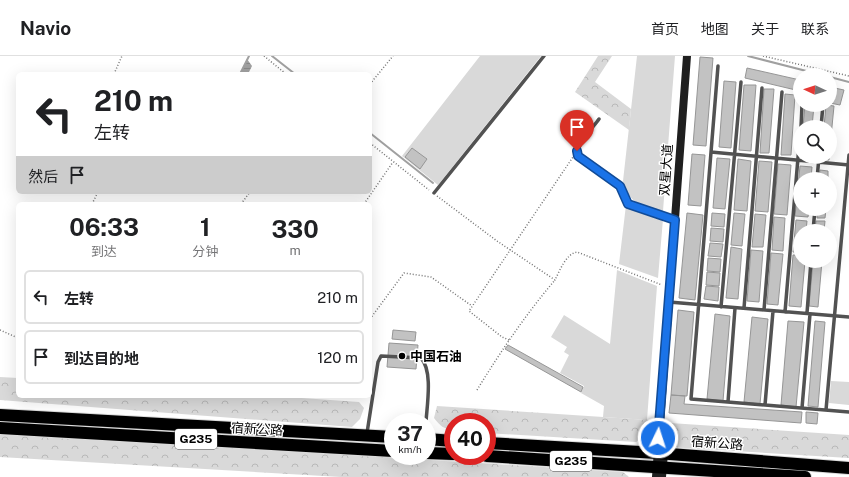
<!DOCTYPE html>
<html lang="zh">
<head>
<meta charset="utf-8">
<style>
  :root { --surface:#fff; --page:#f6f6f6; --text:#202124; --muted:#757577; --line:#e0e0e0 }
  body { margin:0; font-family:"Public Sans","Noto Sans SC",sans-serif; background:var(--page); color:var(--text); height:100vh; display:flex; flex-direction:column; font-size:15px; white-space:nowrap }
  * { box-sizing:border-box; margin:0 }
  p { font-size:13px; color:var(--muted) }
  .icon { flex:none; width:22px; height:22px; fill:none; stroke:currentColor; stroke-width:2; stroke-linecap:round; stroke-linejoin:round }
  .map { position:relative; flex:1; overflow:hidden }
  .details { position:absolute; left:16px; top:146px; width:356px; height:196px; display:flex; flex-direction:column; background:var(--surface); border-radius:6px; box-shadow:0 4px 16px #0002 }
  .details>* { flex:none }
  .hud { position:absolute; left:16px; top:16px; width:356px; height:122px; border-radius:6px; box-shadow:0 4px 16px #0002; background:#fff; color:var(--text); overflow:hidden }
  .needle { width:26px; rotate:274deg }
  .buttons { position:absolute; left:793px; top:12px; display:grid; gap:8px }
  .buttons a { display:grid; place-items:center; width:44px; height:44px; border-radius:50%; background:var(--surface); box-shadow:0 4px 16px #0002; font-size:20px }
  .speed { position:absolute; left:384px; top:357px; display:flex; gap:8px; font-size:20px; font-weight:700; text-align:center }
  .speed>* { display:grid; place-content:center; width:52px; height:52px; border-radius:50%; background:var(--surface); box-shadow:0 4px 16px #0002; line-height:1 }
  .speed small { font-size:10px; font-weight:400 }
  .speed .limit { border:6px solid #d22; background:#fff; color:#111 }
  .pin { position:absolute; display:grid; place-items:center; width:34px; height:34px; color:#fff; margin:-41px -17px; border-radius:50% 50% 50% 0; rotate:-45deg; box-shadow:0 0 4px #0007 }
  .pin .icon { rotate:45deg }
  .me { position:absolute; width:44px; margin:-22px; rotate:4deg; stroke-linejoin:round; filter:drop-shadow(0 0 3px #0008) }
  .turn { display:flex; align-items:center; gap:14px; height:84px; padding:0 12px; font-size:18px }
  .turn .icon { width:52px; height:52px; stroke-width:2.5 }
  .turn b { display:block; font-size:28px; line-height:34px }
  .then { display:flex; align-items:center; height:38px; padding:0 12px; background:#0003; gap:8px; font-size:15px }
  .eta { display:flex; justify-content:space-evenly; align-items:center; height:68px; text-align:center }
  .eta b { font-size:24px; font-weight:700; line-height:28px }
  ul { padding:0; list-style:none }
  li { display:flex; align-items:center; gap:12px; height:54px; margin:0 8px 6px; padding:0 4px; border:2px solid var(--line); border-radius:6px }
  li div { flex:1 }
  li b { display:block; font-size:15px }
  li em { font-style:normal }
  header { display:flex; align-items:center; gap:24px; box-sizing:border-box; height:56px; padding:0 20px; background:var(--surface); border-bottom:1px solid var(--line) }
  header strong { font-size:19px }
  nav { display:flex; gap:22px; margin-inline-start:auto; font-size:14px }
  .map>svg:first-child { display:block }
  .green { fill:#d9d9d9 }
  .forest { fill:url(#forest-crowns) }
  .water { fill:url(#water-rules) }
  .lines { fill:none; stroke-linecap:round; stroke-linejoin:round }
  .stream { stroke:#a0a0a0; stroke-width:2 }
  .building { fill:#c2c2c2; stroke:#969696 }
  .highway-casing { stroke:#dbdbdb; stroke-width:14 }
  .path { stroke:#747474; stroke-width:1.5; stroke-dasharray:1 2; stroke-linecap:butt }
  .lane { stroke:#525252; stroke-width:3.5 }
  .secondary { stroke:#1f1f1f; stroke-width:8 }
  .highway { stroke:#000; stroke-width:12 }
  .route-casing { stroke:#114b97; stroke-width:10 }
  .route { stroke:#1a73e8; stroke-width:7 }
  .poi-dot { fill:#000; stroke:#fff; stroke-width:1.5 }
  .labels { text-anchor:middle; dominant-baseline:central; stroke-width:3; stroke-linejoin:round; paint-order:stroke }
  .shield { fill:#fff; stroke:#4c4c4c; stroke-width:1 }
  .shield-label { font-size:12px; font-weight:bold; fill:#000 }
  .street-label { font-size:13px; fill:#000; stroke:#fff }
  .poi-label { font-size:13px; font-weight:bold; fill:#000; stroke:#fff; text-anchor:start }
</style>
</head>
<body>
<header>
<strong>Navio</strong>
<nav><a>首页</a><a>地图</a><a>关于</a><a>联系</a></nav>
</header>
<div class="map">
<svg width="849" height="421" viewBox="0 0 849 421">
  <defs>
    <pattern id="forest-crowns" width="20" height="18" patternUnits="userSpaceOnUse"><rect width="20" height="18" fill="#d9d9d9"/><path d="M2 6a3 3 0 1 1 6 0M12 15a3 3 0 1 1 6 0" fill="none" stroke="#b8b8b8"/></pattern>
    <pattern id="water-rules" width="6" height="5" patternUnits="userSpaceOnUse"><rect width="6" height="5" fill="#a0a0a0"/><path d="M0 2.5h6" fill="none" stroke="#888"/></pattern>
  </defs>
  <rect width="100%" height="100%" fill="#fff"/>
  <!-- green -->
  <path class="green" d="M480 0H541L438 129 402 100Z
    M637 0H675L663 155C640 148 631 150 623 125Z
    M626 149 663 163 658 222 619 208Z
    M617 214 657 230 647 364 603 361 604 350 581 337 584 330 560 317 569 299 564 296 567 291 551 281 564 259 610 288Z
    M831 325 849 326V349L829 347Z"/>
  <!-- forest -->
  <path class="forest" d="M598 0H612L595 26 631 53 629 74 575 36Z
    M0 321 18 322V340H273L359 346 364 352 360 363 352 371 0 344Z
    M437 350 649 364C649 376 646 381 636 386L487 377V366H453V374C444 373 440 370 434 362Z
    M670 367 849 379V402L668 391 665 385 666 371Z
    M0 377 623 416 629 421H341L0 401Z"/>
  <!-- water -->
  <path class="water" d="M247 3 252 10 248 18H240Z"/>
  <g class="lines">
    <!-- stream -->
    <path class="stream" d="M272 0 295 18
      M748 0 822 19
      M240 18 249 0
      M830 21 849 26
      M370 77 433 127"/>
  </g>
  <!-- building -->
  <path class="building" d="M700 1 713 2 706 90 693 89Z
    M747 12 800 24V35L745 22Z
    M724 25 736 26 731 92 719 91Z
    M744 29H756L751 95 739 94Z
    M830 31 844 34 840 49 830 47Z
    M764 33H774L769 97H760Z
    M785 38 795 39 791 99H781Z
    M805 49H814L812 71H803Z
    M826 49 834 50 830 91V71H824Z
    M412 92 427 103 420 113 405 101Z
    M692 98 705 99 701 150 688 149Z
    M821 101H829V104H821Z
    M717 102 730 103 725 153 713 152Z
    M738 103 751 105 747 155 734 154Z
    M759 105 772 106 768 156 755 155Z
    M778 108 791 109 787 159 774 158Z
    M800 110 812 111 811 123H800V153H809L808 161 795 160Z
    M820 114 828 115V123H819Z
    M817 153H826L825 162H817Z
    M687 157 703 159 695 244 679 242Z
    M712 157 725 158 724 171 711 170Z
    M734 157 745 158 742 190 731 189Z
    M755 158 766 159 763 191H752Z
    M774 161 785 162 783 195 772 194Z
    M796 164 807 165 806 175H800V196H793Z
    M816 165H825L824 175H815Z
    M711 172 724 173 723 186 710 185Z
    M710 187 723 188 721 201 708 200Z
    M731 191 742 193 738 243 726 242Z
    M751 194 763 195 759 246 747 245Z
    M771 197 783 198 778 249 767 248Z
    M793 199H800V205H805L801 251 789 250Z
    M708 202 721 203 720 216 707 215Z
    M813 205H822L818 251 809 250Z
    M707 216 720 217 719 230 706 229Z
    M706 230 719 231 718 245 704 243Z
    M678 254 694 256 687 340 671 339Z
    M715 258 730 260 723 345 707 343Z
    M752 261 768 263 760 348 744 346Z
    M788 265 804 266 796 351 781 349Z
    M815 265 825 266 818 351 808 350Z
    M393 274 416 276 415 285 392 283Z
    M389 287 418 289 416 313 387 311Z
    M508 289 583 331 581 336 505 293Z
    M671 339 685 340 684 348 802 356 801 367 669 357Z
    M806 356 818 357 817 368 806 367Z"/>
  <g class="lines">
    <defs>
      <path id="highway" d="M0 359 393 381
        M0 372 393 395
        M427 383 453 385
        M487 387 657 397 849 412
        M427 397 453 398
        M487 400 805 421"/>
    </defs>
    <!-- highway casing -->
    <use href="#highway" class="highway-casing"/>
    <!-- path -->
    <path class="path" d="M264 0 286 18
      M763 0 849 20
      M114 18 122 0
      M370 28 393 0
      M370 87 429 134
      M437 140 497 185 555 224C560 214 566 198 577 196L662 229
      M92 148 98 136
      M241 148 250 136
      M364 148 393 106
      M370 263 404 217 431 221 472 250
      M0 274 18 282
      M509 284 502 281 469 255 573 101
      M477 334C501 295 526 258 555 224"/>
    <!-- lane -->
    <path class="lane" d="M718 10 691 343 849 356
      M599 63C592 73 576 88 578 100L620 129 628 148 675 164
      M801 71 802 49
      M821 71 823 49
      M711 96 849 109
      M817 123 819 101
      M434 137 544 0
      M813 175 815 153
      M669 246 849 261
      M721 251 741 26
      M744 252 762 32
      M764 254 782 36
      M785 256 800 78
      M807 257 811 205
      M728 346 735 252
      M765 349 773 255
      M802 352 810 258
      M826 354 849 99
      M367 377 378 306 381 300 421 302C433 315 427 349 426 366"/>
    <!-- secondary -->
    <path class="secondary" d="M656 421 687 0
      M662 421 664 397"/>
    <!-- highway -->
    <use href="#highway" class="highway"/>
  </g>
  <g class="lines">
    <defs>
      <path id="route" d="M577 95 578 100 620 130 628 148 675 164 658 382"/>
    </defs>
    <!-- route casing -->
    <use href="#route" class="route-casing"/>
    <!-- route -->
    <use href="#route" class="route"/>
  </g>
  <!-- markers -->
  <circle class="poi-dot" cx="402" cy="300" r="4"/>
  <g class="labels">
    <!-- shield labels -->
    <g class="shield">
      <rect x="175" y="373" width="42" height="20" rx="3"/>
      <rect x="550" y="395" width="42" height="20" rx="3"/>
    </g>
    <g class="shield-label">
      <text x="196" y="383">G235</text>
      <text x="571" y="405">G235</text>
    </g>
    <!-- street labels -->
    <g class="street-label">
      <text transform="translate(666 114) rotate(-86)">双星大道</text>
      <text transform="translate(257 373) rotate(3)">宿新公路</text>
      <text transform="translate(717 387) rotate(4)">宿新公路</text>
    </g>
    <!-- poi labels -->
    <g class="poi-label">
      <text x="410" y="300">中国石油</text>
    </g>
  </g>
</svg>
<div class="buttons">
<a><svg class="needle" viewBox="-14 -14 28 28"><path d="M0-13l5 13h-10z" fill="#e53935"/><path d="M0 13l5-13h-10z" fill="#757577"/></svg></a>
<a><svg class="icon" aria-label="search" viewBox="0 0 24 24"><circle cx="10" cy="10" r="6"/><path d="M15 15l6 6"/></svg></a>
<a>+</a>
<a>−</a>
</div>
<div class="speed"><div>37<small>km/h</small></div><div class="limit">40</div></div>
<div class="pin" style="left:577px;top:95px;background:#d93025"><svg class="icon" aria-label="arrive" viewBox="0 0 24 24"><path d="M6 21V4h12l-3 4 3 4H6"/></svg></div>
<svg class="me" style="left:658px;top:382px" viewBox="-20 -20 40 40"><circle r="17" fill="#1a73e8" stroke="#fff" stroke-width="3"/><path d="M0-11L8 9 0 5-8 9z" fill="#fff"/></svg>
<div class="hud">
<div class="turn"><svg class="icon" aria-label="left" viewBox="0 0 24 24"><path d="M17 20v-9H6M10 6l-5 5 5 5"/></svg><div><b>210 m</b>左转</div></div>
<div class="then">然后<svg class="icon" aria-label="arrive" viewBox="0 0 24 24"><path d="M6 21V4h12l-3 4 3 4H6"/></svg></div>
</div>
<section class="details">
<div class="eta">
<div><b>06:33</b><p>到达</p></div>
<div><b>1</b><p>分钟</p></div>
<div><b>330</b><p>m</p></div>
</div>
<ul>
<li><svg class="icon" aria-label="left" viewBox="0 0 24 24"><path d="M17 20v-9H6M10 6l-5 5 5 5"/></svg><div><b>左转</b></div><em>210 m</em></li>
<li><svg class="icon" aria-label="arrive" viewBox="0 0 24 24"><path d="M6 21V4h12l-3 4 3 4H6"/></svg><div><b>到达目的地</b></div><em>120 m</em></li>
</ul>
</section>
</div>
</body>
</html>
